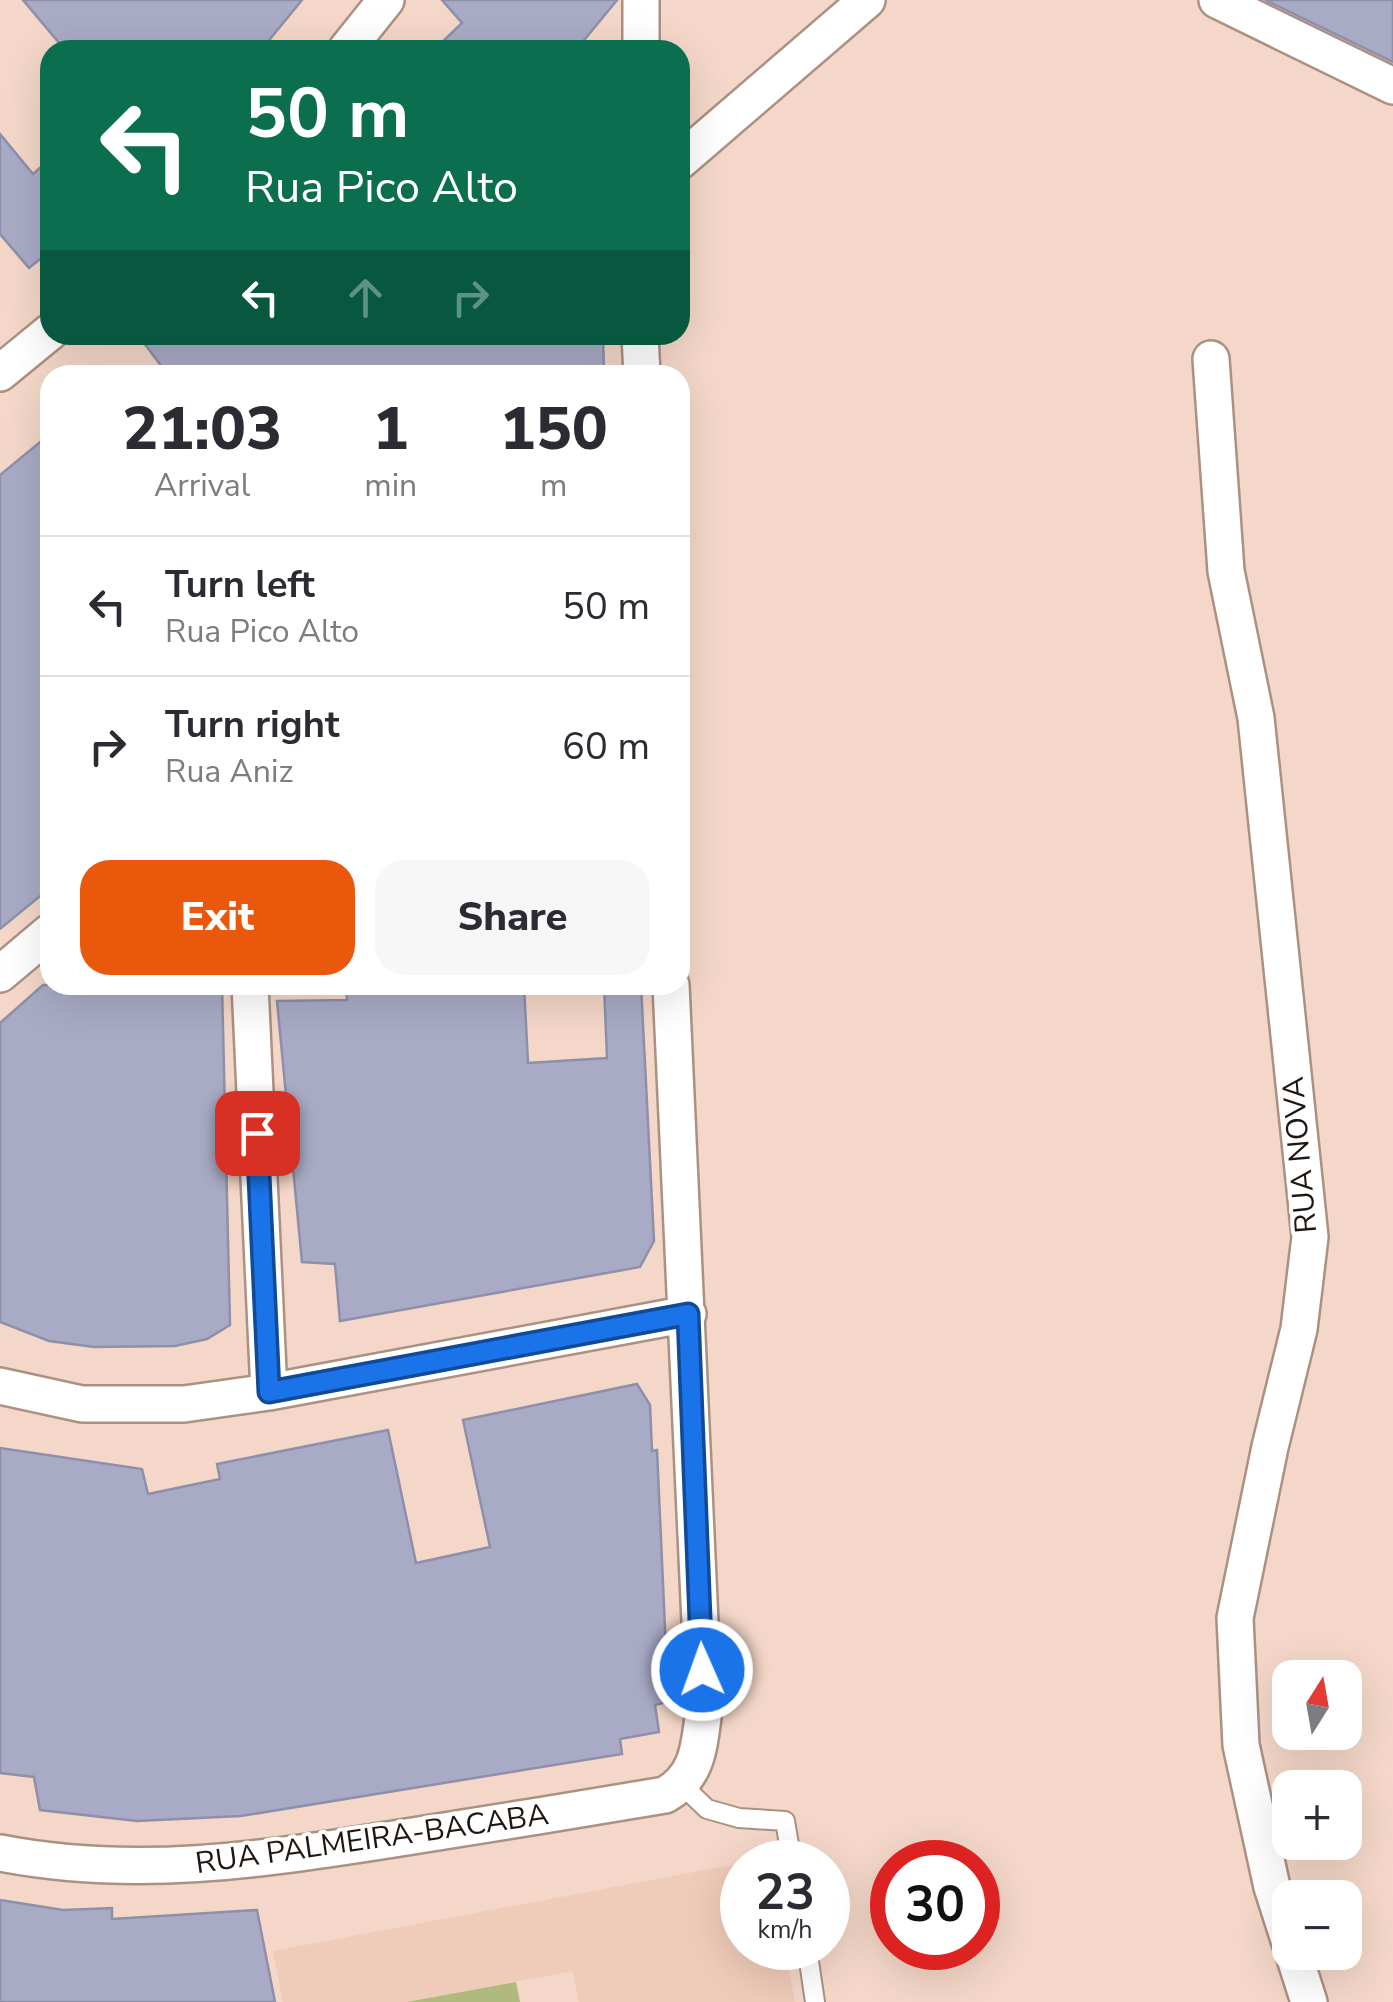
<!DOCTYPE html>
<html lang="en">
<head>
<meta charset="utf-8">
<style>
  :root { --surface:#fff; --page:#f7f7f7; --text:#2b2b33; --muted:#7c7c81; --line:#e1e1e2; --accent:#ea580c }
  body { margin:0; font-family:"Nunito Sans",sans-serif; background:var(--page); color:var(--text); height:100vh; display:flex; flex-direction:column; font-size:38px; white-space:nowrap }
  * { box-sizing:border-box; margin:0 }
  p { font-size:32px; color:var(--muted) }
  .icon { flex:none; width:55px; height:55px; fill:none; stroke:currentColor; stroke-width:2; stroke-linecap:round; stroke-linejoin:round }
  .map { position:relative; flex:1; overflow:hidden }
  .details { position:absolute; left:40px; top:365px; width:650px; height:630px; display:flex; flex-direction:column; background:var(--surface); border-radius:30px; box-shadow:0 10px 40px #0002 }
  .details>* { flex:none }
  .banner { position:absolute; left:40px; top:40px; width:650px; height:305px; border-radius:30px; box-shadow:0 10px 40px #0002; background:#0b6e4f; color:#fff; overflow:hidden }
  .needle { width:65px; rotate:11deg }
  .buttons { position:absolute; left:1272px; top:1660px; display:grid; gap:20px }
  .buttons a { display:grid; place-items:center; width:90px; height:90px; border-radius:20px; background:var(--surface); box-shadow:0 10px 40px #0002; font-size:50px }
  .speed { position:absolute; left:720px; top:1840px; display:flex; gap:20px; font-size:50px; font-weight:700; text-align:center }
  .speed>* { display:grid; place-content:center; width:130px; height:130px; border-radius:50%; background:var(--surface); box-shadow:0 10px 40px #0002; line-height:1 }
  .speed small { font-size:25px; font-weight:400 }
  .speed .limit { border:15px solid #d22; background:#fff; color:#111 }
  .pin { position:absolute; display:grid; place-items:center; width:85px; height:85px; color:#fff; margin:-42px; border-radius:20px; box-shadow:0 5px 15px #0006 }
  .me { position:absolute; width:110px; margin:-55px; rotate:358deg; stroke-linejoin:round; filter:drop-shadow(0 0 8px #0008) }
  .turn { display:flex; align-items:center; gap:35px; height:210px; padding:0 40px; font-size:45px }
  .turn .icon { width:130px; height:130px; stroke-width:2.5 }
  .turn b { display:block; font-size:70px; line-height:85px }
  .lanes { display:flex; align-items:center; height:95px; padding:0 40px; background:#0003; justify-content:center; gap:50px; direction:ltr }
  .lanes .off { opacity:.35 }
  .eta { display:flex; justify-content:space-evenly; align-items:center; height:170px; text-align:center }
  .eta b { font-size:60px; font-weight:800; line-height:70px }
  .cta { display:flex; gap:20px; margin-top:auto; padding:20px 40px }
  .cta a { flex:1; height:115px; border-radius:30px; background:var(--accent); color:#fff; font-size:40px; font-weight:800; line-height:115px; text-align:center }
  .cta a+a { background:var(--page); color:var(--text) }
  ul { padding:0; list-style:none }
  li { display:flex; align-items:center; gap:30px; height:140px; padding:0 40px; border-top:2px solid var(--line) }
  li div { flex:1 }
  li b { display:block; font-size:38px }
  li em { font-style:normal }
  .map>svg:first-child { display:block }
  .built { fill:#efcbb9 }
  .green { fill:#b0b97e }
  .building { fill:#a9aac5; stroke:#8e8fa9; stroke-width:2.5 }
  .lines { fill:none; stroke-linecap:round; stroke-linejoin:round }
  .service-casing { stroke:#ac9183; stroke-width:22 }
  .minor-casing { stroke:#ac9183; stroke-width:40 }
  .service { stroke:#fff; stroke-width:18 }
  .minor { stroke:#fff; stroke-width:35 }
  .route-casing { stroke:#114b97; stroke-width:25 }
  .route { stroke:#1a73e8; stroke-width:18 }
  .labels { text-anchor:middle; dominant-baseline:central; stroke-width:8; stroke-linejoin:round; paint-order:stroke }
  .street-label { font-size:30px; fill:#201611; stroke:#fff }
</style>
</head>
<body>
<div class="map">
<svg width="1393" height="2002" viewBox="0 0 1393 2002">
  <rect width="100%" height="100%" fill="#f4d7c8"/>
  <!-- built -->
  <path class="built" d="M742 1863V1948H785L795 2002H579L573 1971 407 2002H283L273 1951Z"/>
  <!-- green -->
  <path class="green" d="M516 1982 520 2002H407Z"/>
  <!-- building -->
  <path class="building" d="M23 0H302L261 50H65Z
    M442 0H617L576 50H434L462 23Z
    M1265 0H1393V62Z
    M0 134 33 174 50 159V251L29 268 0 234Z
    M138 335H603L604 375H168Z
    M50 434V888L0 929V475Z
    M43 985H222L230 1325 207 1339 175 1346 94 1347 49 1341 0 1322V1023Z
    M346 985H524L528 1063 607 1058 604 985H641L654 1241 640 1267 340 1321 335 1264 302 1262 277 1001 347 1000Z
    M637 1384 650 1405 652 1451 657 1450 667 1673V1702L655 1705 659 1732 620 1739 622 1754 241 1816 137 1821 40 1810 34 1777 0 1773V1448L142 1469 148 1494 220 1479 217 1464 388 1430 416 1563 490 1547 463 1420Z
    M0 1900 63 1910 112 1908V1919L257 1910 275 2002H0Z"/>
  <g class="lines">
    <defs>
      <path id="service" d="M682 1785 707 1809 739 1818 785 1821 792 1862
        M807 1948 815 2002"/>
      <path id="minor" d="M1217 0 1393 86
        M346 50 386 0
        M641 50V0
        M680 161 867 0
        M640 335 642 375
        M1211 359 1226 571 1256 718 1310 1237 1299 1329 1270 1447 1235 1618 1241 1745 1272 1887 1290 1943
        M0 373 50 332
        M0 974 50 932
        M250 985 269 1392
        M0 1386 82 1404H184L269 1392 688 1314
        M0 1853C134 1879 260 1860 394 1839 484 1825 575 1810 665 1795 699 1776 699 1745 704 1710L671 985
        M1293 1952 1309 2002"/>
    </defs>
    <!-- service casing -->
    <use href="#service" class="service-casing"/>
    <!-- minor casing -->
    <use href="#minor" class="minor-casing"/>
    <!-- service -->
    <use href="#service" class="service"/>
    <!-- minor -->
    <use href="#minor" class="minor"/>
  </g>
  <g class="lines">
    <defs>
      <path id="route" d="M257 1133 269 1392 688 1314 702 1670"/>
    </defs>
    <!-- route casing -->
    <use href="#route" class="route-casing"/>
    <!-- route -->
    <use href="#route" class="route"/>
  </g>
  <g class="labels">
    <!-- street labels -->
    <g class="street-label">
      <text transform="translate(1300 1155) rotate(-95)">RUA NOVA</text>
      <text transform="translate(372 1839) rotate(-8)">RUA PALMEIRA-BACABA</text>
    </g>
  </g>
</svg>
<div class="buttons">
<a><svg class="needle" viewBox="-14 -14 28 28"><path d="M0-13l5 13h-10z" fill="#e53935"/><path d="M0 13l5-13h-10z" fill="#7c7c81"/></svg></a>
<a>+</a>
<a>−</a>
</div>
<div class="speed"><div>23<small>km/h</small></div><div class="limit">30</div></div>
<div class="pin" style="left:257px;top:1133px;background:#d93025"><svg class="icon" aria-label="arrive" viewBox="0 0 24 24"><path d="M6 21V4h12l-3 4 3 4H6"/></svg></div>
<svg class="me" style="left:702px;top:1670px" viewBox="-20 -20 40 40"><circle r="17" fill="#1a73e8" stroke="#fff" stroke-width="3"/><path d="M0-11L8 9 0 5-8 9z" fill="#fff"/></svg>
<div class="banner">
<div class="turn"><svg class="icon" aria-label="left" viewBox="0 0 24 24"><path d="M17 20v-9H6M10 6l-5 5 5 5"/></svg><div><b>50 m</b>Rua Pico Alto</div></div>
<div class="lanes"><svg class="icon" aria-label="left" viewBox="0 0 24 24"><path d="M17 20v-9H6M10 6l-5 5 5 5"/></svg><svg class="icon off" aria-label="ahead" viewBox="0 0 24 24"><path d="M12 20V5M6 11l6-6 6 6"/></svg><svg class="icon off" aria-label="right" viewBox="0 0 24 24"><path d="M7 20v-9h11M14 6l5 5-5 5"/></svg></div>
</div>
<section class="details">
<div class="eta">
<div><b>21:03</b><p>Arrival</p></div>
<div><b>1</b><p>min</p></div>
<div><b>150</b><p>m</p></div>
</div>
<ul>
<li><svg class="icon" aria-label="left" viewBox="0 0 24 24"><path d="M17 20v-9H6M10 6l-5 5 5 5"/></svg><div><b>Turn left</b><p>Rua Pico Alto</p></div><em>50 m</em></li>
<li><svg class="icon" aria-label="right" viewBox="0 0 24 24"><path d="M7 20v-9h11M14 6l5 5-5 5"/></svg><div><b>Turn right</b><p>Rua Aniz</p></div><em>60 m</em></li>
</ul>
<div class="cta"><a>Exit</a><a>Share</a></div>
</section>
</div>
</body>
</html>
